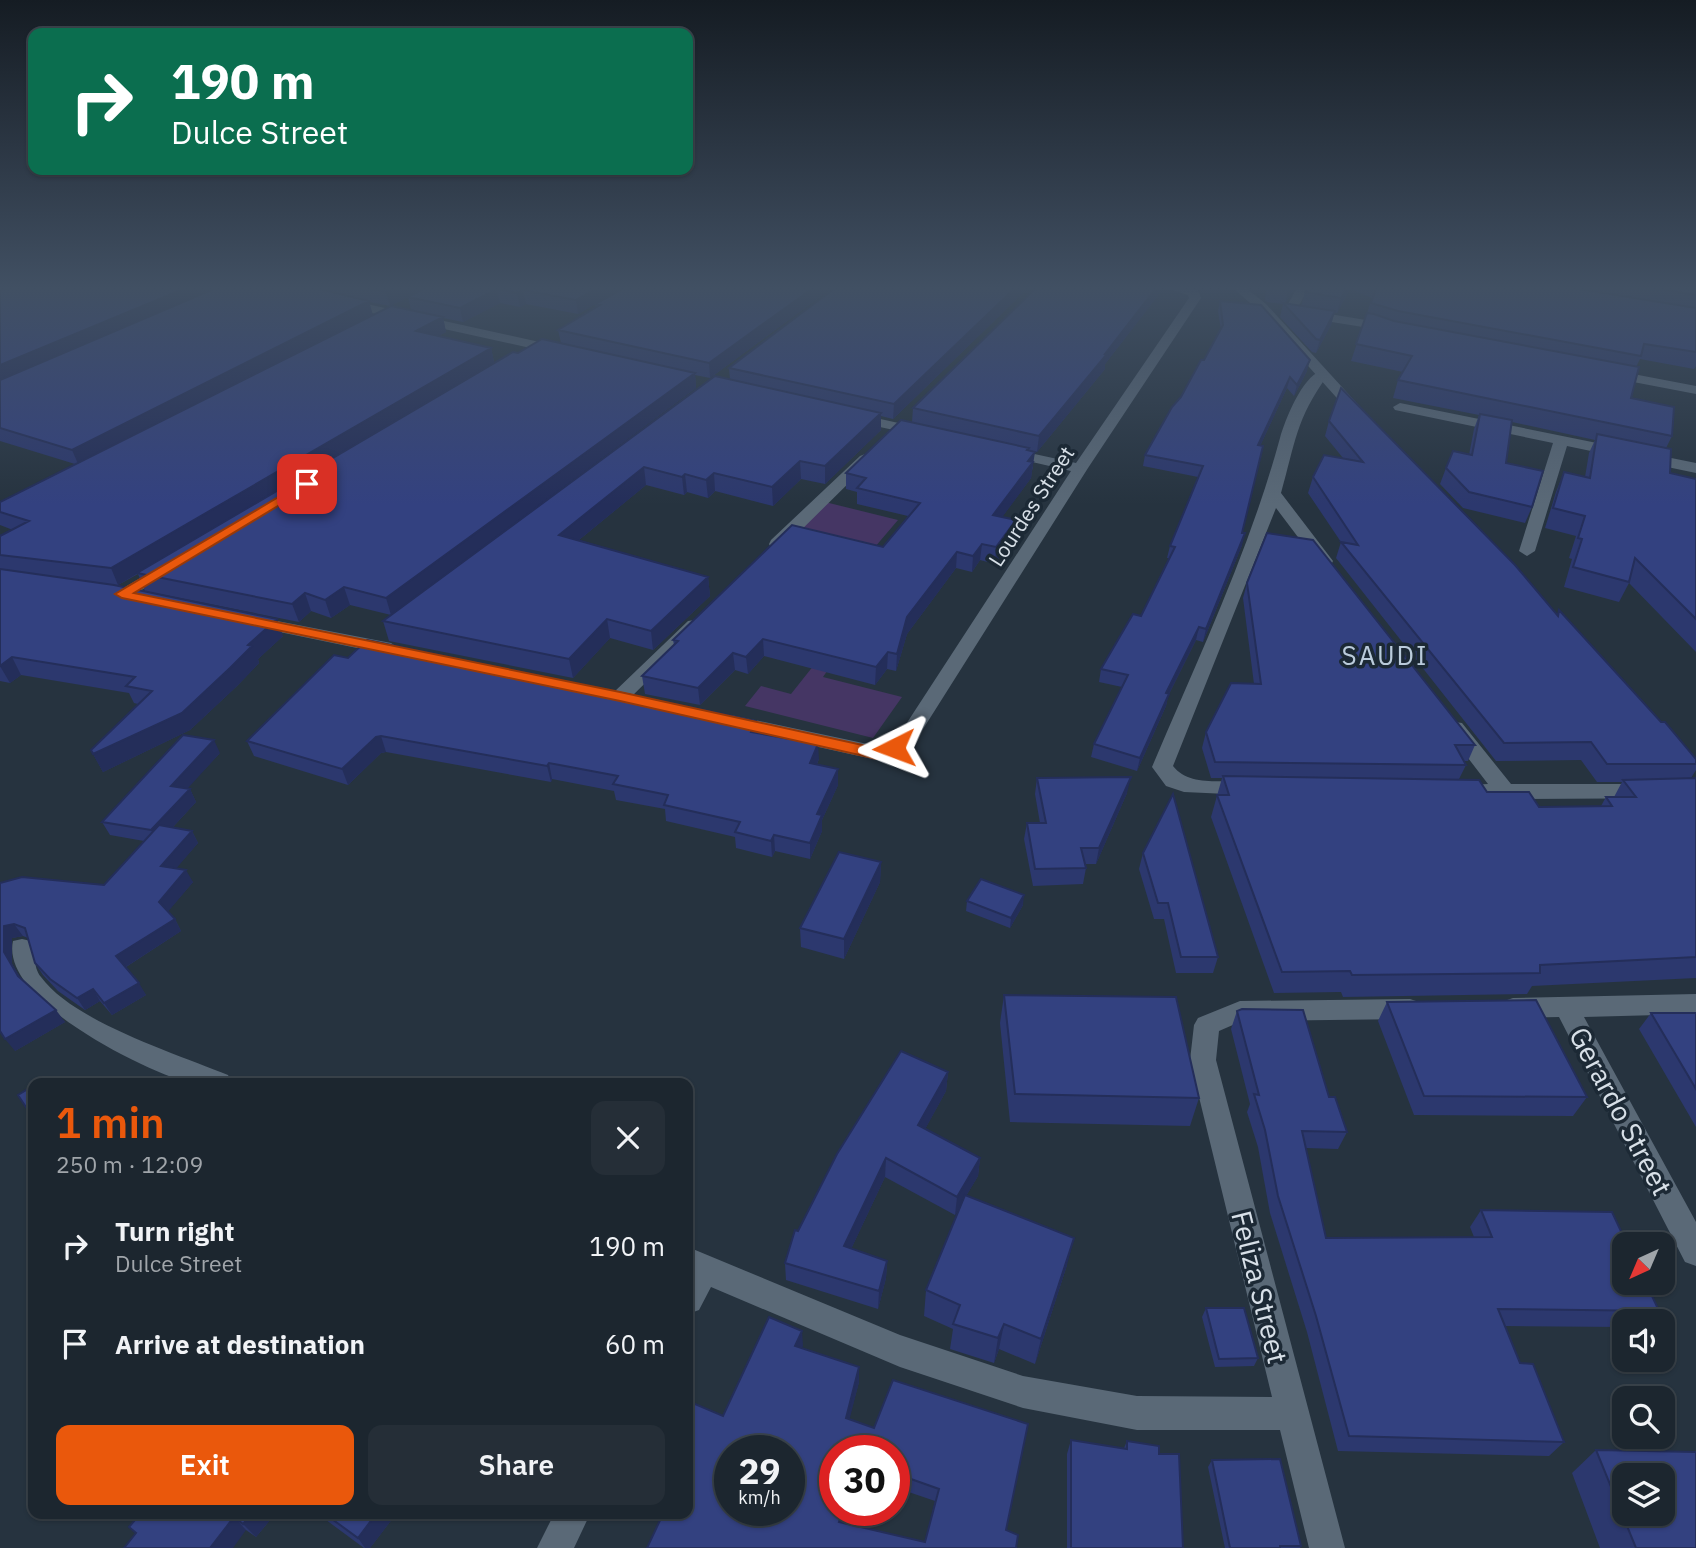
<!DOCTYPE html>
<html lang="en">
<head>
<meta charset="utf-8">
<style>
  :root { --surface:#1c262f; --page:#252e37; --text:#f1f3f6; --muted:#a0a5aa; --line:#3a434b; --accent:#ea580c }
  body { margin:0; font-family:"IBM Plex Sans",sans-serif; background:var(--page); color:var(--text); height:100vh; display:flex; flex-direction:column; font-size:26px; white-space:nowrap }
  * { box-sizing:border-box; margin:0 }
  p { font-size:23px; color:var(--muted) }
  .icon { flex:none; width:38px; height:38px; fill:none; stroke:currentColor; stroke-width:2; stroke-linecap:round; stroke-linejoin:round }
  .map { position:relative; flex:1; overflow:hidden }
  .drawer { position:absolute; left:28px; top:1078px; width:665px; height:441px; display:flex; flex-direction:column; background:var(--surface); border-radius:14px; box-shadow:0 2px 5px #0004,0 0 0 2px var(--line) }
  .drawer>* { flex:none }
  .top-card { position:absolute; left:28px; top:28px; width:665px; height:147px; border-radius:14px; box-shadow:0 2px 5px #0004,0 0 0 2px var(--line); background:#0b6e4f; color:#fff; overflow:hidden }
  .needle { width:46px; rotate:224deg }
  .buttons { position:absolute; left:1612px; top:1232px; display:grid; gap:14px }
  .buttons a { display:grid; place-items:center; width:63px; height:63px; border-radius:14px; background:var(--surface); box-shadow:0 2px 5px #0004,0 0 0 2px var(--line); font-size:35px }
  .speed { position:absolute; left:714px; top:1435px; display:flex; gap:14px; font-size:35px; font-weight:700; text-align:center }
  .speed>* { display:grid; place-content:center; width:91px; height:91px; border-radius:50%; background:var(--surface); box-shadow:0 2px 5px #0004,0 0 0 2px var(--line); line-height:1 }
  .speed small { font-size:18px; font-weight:400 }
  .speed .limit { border:10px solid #d22; background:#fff; color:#111 }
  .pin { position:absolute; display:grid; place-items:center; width:60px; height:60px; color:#fff; margin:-30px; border-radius:14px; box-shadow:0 4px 10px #0006 }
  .me { position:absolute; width:77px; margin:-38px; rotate:267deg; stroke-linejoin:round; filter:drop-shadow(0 0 5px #0008) }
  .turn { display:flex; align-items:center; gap:24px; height:147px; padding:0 28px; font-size:32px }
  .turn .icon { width:91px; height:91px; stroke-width:2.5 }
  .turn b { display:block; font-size:49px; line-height:60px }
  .round { display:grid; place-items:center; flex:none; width:74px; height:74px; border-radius:14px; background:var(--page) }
  .headline { display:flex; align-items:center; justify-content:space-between; height:119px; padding:0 28px }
  h1 { font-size:42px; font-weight:600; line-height:52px; color:var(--accent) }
  .cta { display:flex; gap:14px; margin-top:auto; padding:14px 28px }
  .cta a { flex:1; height:80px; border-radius:14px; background:var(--accent); color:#fff; font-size:28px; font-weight:600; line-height:80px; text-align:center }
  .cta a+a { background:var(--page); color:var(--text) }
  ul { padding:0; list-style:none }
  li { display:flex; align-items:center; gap:21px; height:98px; padding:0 28px }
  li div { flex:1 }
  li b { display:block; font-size:26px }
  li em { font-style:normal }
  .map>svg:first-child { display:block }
  .green { fill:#453664 }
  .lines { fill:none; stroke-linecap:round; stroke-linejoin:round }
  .street { fill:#5a6977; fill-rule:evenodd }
  .secondary { fill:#5a6977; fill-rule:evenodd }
  .wall { fill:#2c386e; fill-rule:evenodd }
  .shaded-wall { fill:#242e5a }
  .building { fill:#334180; stroke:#242e5a; stroke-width:2; fill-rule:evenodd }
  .route { fill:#ea580c; stroke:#983908; stroke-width:2 }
  .labels { text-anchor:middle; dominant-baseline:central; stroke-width:7; stroke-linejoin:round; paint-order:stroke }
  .far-street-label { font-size:21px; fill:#d8e0e8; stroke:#1c2935 }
  .neighbourhood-label { font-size:26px; letter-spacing:2px; fill:#bacbdb; stroke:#1c2935 }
  .near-street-label { font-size:28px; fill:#d8e0e8; stroke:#1c2935 }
</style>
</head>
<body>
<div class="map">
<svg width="1696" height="1548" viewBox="0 0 1696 1548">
  <rect width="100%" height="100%" fill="#26333f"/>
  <!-- green -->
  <path class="green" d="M825 502 898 520 869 554 794 535Z
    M822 655 836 658 823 677 902 697 873 738 745 706 761 686 791 694Z"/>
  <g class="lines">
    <!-- street -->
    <path class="street" d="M1167 288 1198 290 1201 298 1088 468 913 745 901 753 877 760 724 726 721 721 724 716 731 715 877 746 899 735 1071 471 1002 455 1000 452 1007 448 1076 463 1189 298 1188 295Z
      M1297 288H1309L1294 314H1286L1284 311Z
      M344 299 562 347 569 351 562 355 340 306V300Z
      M1321 371 1328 375C1296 418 1295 444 1281 493L1333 561 1331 565H1319L1276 508 1173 766C1189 787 1224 780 1249 781L1257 783 1260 788 1257 793 1249 795 1184 792 1166 786 1152 767C1198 658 1249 552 1280 438 1285 420 1302 377 1321 371Z
      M1400 403 1696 463V473L1567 446 1535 551 1527 556 1519 551 1553 443 1395 410 1393 407Z
      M853 413 926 429 928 432 921 436 848 420V414Z
      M865 454 870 456 873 459 870 462 783 548H771L769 544 771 540 860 456Z
      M166 563 172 564 175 568 172 572 128 598 122 599 113 594Z
      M251 616 391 643 400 649 391 655 245 625 242 621 245 617Z
      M694 620 703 625 700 629 627 701H613L610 697 613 693 688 621Z
      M1455 722 1462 723 1511 784H1696V798L1506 799 1451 796 1448 791 1451 786 1488 784 1445 728 1448 723Z
      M22 939 31 941C37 953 32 966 41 977 74 1022 177 1054 228 1075L232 1083C219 1083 202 1086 189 1083 146 1071 0 1001 13 941Z
      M1696 994V1014L1584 1017 1696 1222V1266L1685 1262 1559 1017 1513 1018 1504 1015 1500 1008 1504 1001 1513 998Z
      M1410 999 1419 1002 1423 1009 1419 1016 1410 1019 1242 1021 1219 1031 1216 1060 1345 1548H1309L1280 1430H1137L1023 1408 900 1367 711 1287 699 1310 688 1314V1247L900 1335 1023 1376 1137 1396 1272 1397 1190 1060 1194 1025 1198 1018 1240 1001Z
      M554 1514H590L574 1548H537Z"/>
    <!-- secondary -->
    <path class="secondary" d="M1233 288H1246L1266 304 1363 410V416H1353L1258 310Z
      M1305 310 1372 321 1396 332 1390 336 1369 328 1301 317V311Z
      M1607 369 1696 386V394L1602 376V370Z"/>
  </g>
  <!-- wall -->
  <path class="wall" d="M0 288H832L710 378 695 375 696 388 391 615 350 605 331 618 311 611 299 622 145 591 138 574 118 585 283 636 258 659 259 663 237 686 190 730 103 772 91 750 138 704 134 703 129 693 21 675 10 683 0 681V536L13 530 0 525V502L75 464 0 441ZM408 297 411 310 368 317 369 302 390 306ZM500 303 520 307 526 304 578 314 595 304 596 307 558 330 561 343 518 353 325 463 494 362 491 348 438 336 446 332 443 318 463 322Z
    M835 288H1028L893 419 881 416V430L825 484 801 479 773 506 715 491 708 498 687 492 684 495 646 485 579 540 708 577 710 596 653 650 610 638 573 678 389 641 383 621 730 379 729 368Z
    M1036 288H1161L1160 293 1105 364V369L1037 452 1029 450 1033 468 1032 470 1031 478 1002 517 1014 536 995 564 980 560 972 572 956 568 907 634 896 671 887 669 875 685 764 656 748 674 735 670 700 705 645 694 642 676 674 645 673 640 883 547 908 516 857 504V492L846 489V473L912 422 913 408Z
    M1266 288H1294L1285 304 1301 306 1305 292 1307 288H1696V366L1694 369 1640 359 1636 367 1631 398 1672 436 1666 448 1670 473 1696 479V652L1629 583 1619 602 1564 587 1572 559 1569 558 1576 536 1545 528 1556 492 1564 472 1585 477 1589 453 1595 440 1512 422 1506 463 1532 507 1525 523 1463 508 1440 484 1446 468 1469 455 1474 429 1479 415 1393 398 1398 380 1403 372 1351 361 1372 298 1350 289 1337 313 1334 312 1331 325 1316 353 1312 352 1280 317 1283 304 1267 302 1265 300Z
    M1220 301 1307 371 1294 396 1287 388 1260 446 1242 533V545L1203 642 1196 640 1168 696 1166 706 1137 771 1091 757 1094 744 1122 687 1099 682 1101 669 1141 616 1169 558H1167L1170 546 1198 477 1143 466 1145 455 1204 360 1221 330 1218 311Z
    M1329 421 1557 615 1559 610 1696 759V770L1691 778H1696V978L1532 986 1527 994 1343 997 1341 992 1274 993 1211 817 1222 778H1211L1202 748 1206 732 1254 684 1243 598 1247 583 1475 745 1468 761H1464L1466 765 1459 779 1487 792 1539 807 1601 806 1606 797H1614L1622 782H1597L1581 760 1496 761 1336 558 1341 542 1308 493 1313 477 1343 458 1325 436Z
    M334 655 757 733 819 759 817 764 838 769V785L822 820V831L810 859 775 851 772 857 736 848 735 837 666 821 665 809 616 800 614 791 552 779 551 782 386 752 381 753 348 785 254 756 247 741Z
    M220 753 187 788 190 789 196 802 173 827 192 831 198 843 176 868 193 882 168 911 175 919 181 931 126 967 146 995 112 1015 100 1001 85 1010 58 991 43 975 35 963 28 938 23 936 12 938V964L21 979 65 1022 15 1051 0 883 104 885 144 841 110 835 102 822Z
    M1037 778 1127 793 1096 864H1085L1086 868 1083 884 1033 886 1024 839 1027 823H1040L1035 794Z
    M1143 853 1218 957 1213 973H1176L1164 919H1154L1139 869Z
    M881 862 880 882 844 959 801 947 800 928Z
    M967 901 1023 905 1010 928 966 911Z
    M1004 995 1199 1098 1190 1126 1010 1122 1000 1023Z
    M1387 1002 1587 1097 1573 1116 1414 1115 1378 1021Z
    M1237 1011 1329 1097 1347 1132 1338 1149 1306 1148 1326 1238 1474 1237 1470 1227 1481 1210 1659 1311 1650 1321H1624V1327L1505 1326 1520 1363 1564 1442 1549 1456 1338 1451 1307 1332 1270 1213 1258 1147 1247 1112 1250 1104 1231 1029Z
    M1651 1013H1696V1127L1639 1029Z
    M948 1072 946 1091 925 1129 980 1158 978 1176 966 1196 1067 1265 1035 1364 999 1349 994 1363 950 1349 953 1329 924 1316 926 1290 960 1207 955 1215 885 1177 851 1249 887 1261 886 1278 878 1309 786 1280 785 1263 798 1231Z
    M1206 1308 1258 1358 1254 1366 1215 1367 1202 1317Z
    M769 1317 802 1331V1348L859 1367V1382L849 1419 874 1428 893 1380 1028 1424 1006 1530 1018 1535 1016 1548H647L663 1514H688V1401L723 1416ZM730 1451H789V1510H730ZM835 1451H894V1487L935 1501 925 1542 843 1523 848 1510H835Z
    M1071 1440 1124 1448 1127 1441 1159 1454 1183 1548H1067V1454Z
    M1596 1450 1696 1548H1600L1572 1473Z
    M1212 1460 1301 1546 1300 1548H1225L1208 1467Z
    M275 1514 256 1537 246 1530 136 1533 129 1527Z
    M318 1514H396L370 1548H364Z"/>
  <!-- shaded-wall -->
  <path class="shaded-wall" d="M186 288H223L0 383V365Z
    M395 288H426L390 306 386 292Z
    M598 288H625L578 314 576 300Z
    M813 288H832L710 378 709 363Z
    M1015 288H1028L893 419 894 404Z
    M1156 288H1161L1160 293 1105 364V369L1037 452 1039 436Z
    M1289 288H1294L1285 304 1288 290Z
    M1347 288H1350L1337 313 1341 298Z
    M497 289 500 303 463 322 460 308Z
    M523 290 526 304 520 307 517 293Z
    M369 301 373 315 79 466 72 450Z
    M1335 311 1331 325 1316 353 1320 340Z
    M443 317 446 332 419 346 416 331Z
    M491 348 494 362 118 585 111 568Z
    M1310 360 1307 371 1294 396 1297 385Z
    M695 373 696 388 391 615 386 598Z
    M1290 377 1287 388 1255 457 1258 445Z
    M881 413V430L825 484V466Z
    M1035 452 1031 478 992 531 993 515 1028 461Z
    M800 461 801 479 773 506 772 487Z
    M644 467 646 485 563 553 559 535Z
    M714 473 715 491 708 498 706 480Z
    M685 474 687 492 684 495 682 477Z
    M1016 520 1014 536 995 564 996 547Z
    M1245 533 1242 545 1203 642 1206 629Z
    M982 544 980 560 972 572 973 556Z
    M957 552 956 568 907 634 896 671 897 654 907 617Z
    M708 577 710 596 653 650 651 631Z
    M344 587 350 605 331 618 325 600Z
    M305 593 311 611 299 622 292 604Z
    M277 619 283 636 258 659 259 663 237 686 190 730 103 772 93 754 248 645Z
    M607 619 610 638 573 678 569 659Z
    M1199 627 1196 640 1168 696 1166 706 1137 771 1140 758 1166 693Z
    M763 639 764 656 748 674 746 657Z
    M888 652 887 669 875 685 876 667Z
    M733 653 735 670 700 705 698 688Z
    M12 657 21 675 10 683 0 666Z
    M756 721 757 737 751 732Z
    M381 736 386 752 381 753 348 785 342 769 376 737Z
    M214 740 220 753 178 799 171 786Z
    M818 744 819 759 810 779V763Z
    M549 763 552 779 551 782 547 766Z
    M838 769V785L822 820V831L810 859V843L817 814Z
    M1131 777 1127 793 1096 864 1099 848Z
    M190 789 196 802 158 843 151 830Z
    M192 831 198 843 168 878 161 866Z
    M774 835 775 851 772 857 771 841Z
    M881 862 880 882 844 959V939Z
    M186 870 193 882 166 914 159 902Z
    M1024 895 1023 905 1010 928 1011 918Z
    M175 919 181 931 124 968 116 956Z
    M14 924 23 936 12 938V964L27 988 4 952V926Z
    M139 983 146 995 112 1015 104 1003Z
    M93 989 100 1001 85 1010 77 998Z
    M56 1010 65 1022 15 1051 5 1039Z
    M948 1072 946 1091 917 1144 918 1125Z
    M886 1158 885 1177 844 1264V1246Z
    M980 1158 978 1176 955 1215 957 1197Z
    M1074 1238 1067 1265 1035 1364 1041 1339Z
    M887 1261 886 1278 878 1309 879 1291Z
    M1004 1324 999 1349 994 1363 998 1338Z
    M802 1331 803 1346 796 1361 795 1346Z
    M859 1367V1382L846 1433V1418Z
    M843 1510H848L839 1535V1522Z
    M251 1514H275L256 1537 243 1524Z
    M376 1514H396L370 1548H365L358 1538Z
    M234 1517 246 1530 233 1548H210Z"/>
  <!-- building -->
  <path class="building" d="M5 288H186L0 365V290Z
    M216 288H315L369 301 72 450 0 428V380Z
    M366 288H395L386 292Z
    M425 288H598L576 300 523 290 517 293 497 289 460 308 408 297Z
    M624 288H813L709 363 558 330 600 305 595 304Z
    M835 288H1015L894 404 729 368Z
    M1036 288H1156L1105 354H1107L1039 436 913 408Z
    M1307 288H1347L1341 298 1305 292Z
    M1376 288H1573L1696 308V352L1644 344 1641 356 1398 311 1371 303Z
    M1653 288H1696V295Z
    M1220 301 1261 305 1310 360 1297 385 1290 377 1258 445 1263 446 1242 533H1245L1206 629 1199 627 1166 693 1169 694 1140 758 1094 744 1128 675 1101 669 1133 614 1141 616 1175 547 1170 546 1203 466 1145 455 1172 407 1181 397 1201 360H1204L1223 325Z
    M1283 303 1335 311 1320 340 1316 339Z
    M391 306 443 317 416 331 491 348 111 568 0 555V536L29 521 0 512V502Z
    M1367 313 1374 314 1394 321 1639 367 1631 398 1674 407 1672 436 1398 380 1412 356 1356 344Z
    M542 339 695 373 386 598 344 587 325 600 305 593 292 604 137 573 513 352 518 353Z
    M715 376 881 413 825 466 800 461 772 487 714 473 706 480 685 474 682 477 644 467 559 535 708 577 651 631 607 619 569 659 383 621Z
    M1341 388 1515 565 1558 616 1559 610 1661 722H1665L1696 759V764H1607L1591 742 1504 743 1341 542 1358 545 1313 477 1324 455 1363 462 1329 421Z
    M1480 414 1512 420 1506 463 1543 471 1532 507 1469 492 1446 468 1453 451 1472 455Z
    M901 420 1029 448 1027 450 1035 452 1028 461 1033 462 993 515 1016 520 996 547 982 544 973 556 957 552 907 617 897 654 888 652 876 667 763 639 746 657 733 653 698 688 642 676 678 641 673 640 792 525 883 547 920 503 857 488 866 478 846 473Z
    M1597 434 1671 449 1670 473 1696 479V619L1635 558 1629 582 1573 567 1582 539 1578 538 1585 516 1553 508 1564 472 1590 478Z
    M1267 533 1313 540 1475 745H1455L1466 765 1215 762 1206 732 1231 683 1261 684 1247 583Z
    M0 569 114 585 277 619 248 645 252 646 230 668 182 713 93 754 91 750 152 691 126 686 135 677 12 657 0 666Z
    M367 640 756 721 751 732 818 744 810 763 838 769 817 814 822 815 810 843 774 835 771 841 735 832 740 822 664 805 668 795 613 784 618 776 549 763 547 766 381 736 376 737 342 769 247 741 334 655 348 658Z
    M183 735 214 740 171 786 190 789 151 830 102 822Z
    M1223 776 1479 780 1487 792H1529L1539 807 1612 806 1606 797H1636L1623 780 1696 778V957L1540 965V973L1352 975 1350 971 1282 972 1217 795H1229Z
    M1131 777 1099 848H1081L1086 868 1035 869 1027 823H1046L1037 778Z
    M1173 794 1218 957H1181L1168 903H1158L1143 853Z
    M159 825 192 831 161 866 186 870 159 902 175 919 116 956 139 983 104 1003 93 989 77 998 50 979 35 963 25 928 14 924 4 926V952L18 976 56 1010 5 1039 0 1031V883L22 877 104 885Z
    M839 852 881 862 844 939 800 928Z
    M981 879 1024 895 1011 918 967 901Z
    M1004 995 1176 997 1199 1098 1015 1094Z
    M1536 1000 1587 1097 1424 1096 1387 1002Z
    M1242 1009 1303 1010 1329 1097H1335L1347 1132 1302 1131 1326 1238 1492 1237 1481 1210 1612 1212 1627 1244H1624V1283H1646L1659 1311 1498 1309 1520 1363 1533 1364 1564 1442 1349 1436 1316 1316 1278 1196 1265 1130 1254 1094 1259 1095 1237 1011Z
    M1651 1013H1696V1089Z
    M901 1051 948 1072 918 1125 980 1158 957 1197 886 1158 844 1246 887 1261 879 1291 785 1263 795 1230 798 1231 837 1154Z
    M45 1079 48 1083H37Z
    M33 1086V1118L18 1095Z
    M965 1195 1074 1238 1041 1339 1004 1324 998 1338 953 1324 960 1305 926 1290Z
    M1206 1308H1244L1258 1358 1219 1359Z
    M769 1317 802 1331 795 1346 859 1367 846 1418 874 1428 893 1380 1028 1424 1006 1530 1018 1535 1016 1548H647L663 1514H688V1401L723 1416ZM730 1451H789V1510H730ZM835 1451H894V1473L939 1489 925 1542 839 1522 843 1510H835Z
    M1071 1440 1127 1449V1441L1159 1446V1454H1179L1183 1548H1071Z
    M1596 1450 1696 1452V1548H1636ZM1624 1475H1662V1514H1624Z
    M1280 1459 1301 1546H1280V1548H1230L1212 1460Z
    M140 1514H251L243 1524 234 1517 210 1548H124L136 1533 129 1527Z
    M325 1514H376L358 1538Z"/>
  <!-- sky -->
  <linearGradient id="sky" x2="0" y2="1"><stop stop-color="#151c23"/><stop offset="0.57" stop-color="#415063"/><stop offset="1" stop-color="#415063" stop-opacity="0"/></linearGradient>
  <rect width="1696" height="505" fill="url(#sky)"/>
  <!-- route -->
  <path class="route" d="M307 480 311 481V486L134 593 620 692 876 748 894 743 902 748 899 752 877 759 620 701 122 598 115 594Z"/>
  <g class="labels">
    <!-- far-street labels -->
    <g class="far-street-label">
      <text transform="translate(1031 506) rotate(-57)">Lourdes Street</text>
    </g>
    <!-- neighbourhood labels -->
    <g class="neighbourhood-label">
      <text x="1385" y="655">SAUDI</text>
    </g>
    <!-- near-street labels -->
    <g class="near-street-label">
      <text transform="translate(1621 1111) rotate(62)">Gerardo Street</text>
      <text transform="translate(1260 1287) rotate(76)">Feliza Street</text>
    </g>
  </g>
</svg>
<div class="buttons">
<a><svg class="needle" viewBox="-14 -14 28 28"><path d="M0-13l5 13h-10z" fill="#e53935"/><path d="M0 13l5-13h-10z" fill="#a0a5aa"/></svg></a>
<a><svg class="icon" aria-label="sound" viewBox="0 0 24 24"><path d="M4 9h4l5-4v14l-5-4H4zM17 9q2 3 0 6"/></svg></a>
<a><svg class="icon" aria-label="search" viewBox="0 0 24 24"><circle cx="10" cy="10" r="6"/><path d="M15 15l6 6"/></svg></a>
<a><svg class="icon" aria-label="layers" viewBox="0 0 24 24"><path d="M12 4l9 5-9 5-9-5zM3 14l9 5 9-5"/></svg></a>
</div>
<div class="speed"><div>29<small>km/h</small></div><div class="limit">30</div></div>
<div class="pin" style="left:307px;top:484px;background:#d93025"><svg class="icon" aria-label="arrive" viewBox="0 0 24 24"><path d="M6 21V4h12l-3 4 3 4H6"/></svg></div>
<svg class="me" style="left:894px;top:748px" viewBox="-20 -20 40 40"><path d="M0-17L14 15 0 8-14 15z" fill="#ea580c" stroke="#fff" stroke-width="4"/></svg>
<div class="top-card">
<div class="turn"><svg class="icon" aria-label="right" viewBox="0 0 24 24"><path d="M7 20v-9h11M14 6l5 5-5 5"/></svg><div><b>190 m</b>Dulce Street</div></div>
</div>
<section class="drawer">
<div class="headline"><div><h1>1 min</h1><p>250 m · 12:09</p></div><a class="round"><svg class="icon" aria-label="close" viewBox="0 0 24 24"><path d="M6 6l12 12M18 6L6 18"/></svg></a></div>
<ul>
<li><svg class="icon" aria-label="right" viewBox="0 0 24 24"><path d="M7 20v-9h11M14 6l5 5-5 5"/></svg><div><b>Turn right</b><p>Dulce Street</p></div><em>190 m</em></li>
<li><svg class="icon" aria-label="arrive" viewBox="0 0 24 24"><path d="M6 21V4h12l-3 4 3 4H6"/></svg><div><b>Arrive at destination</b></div><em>60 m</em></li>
</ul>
<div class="cta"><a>Exit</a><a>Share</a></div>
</section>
</div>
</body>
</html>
